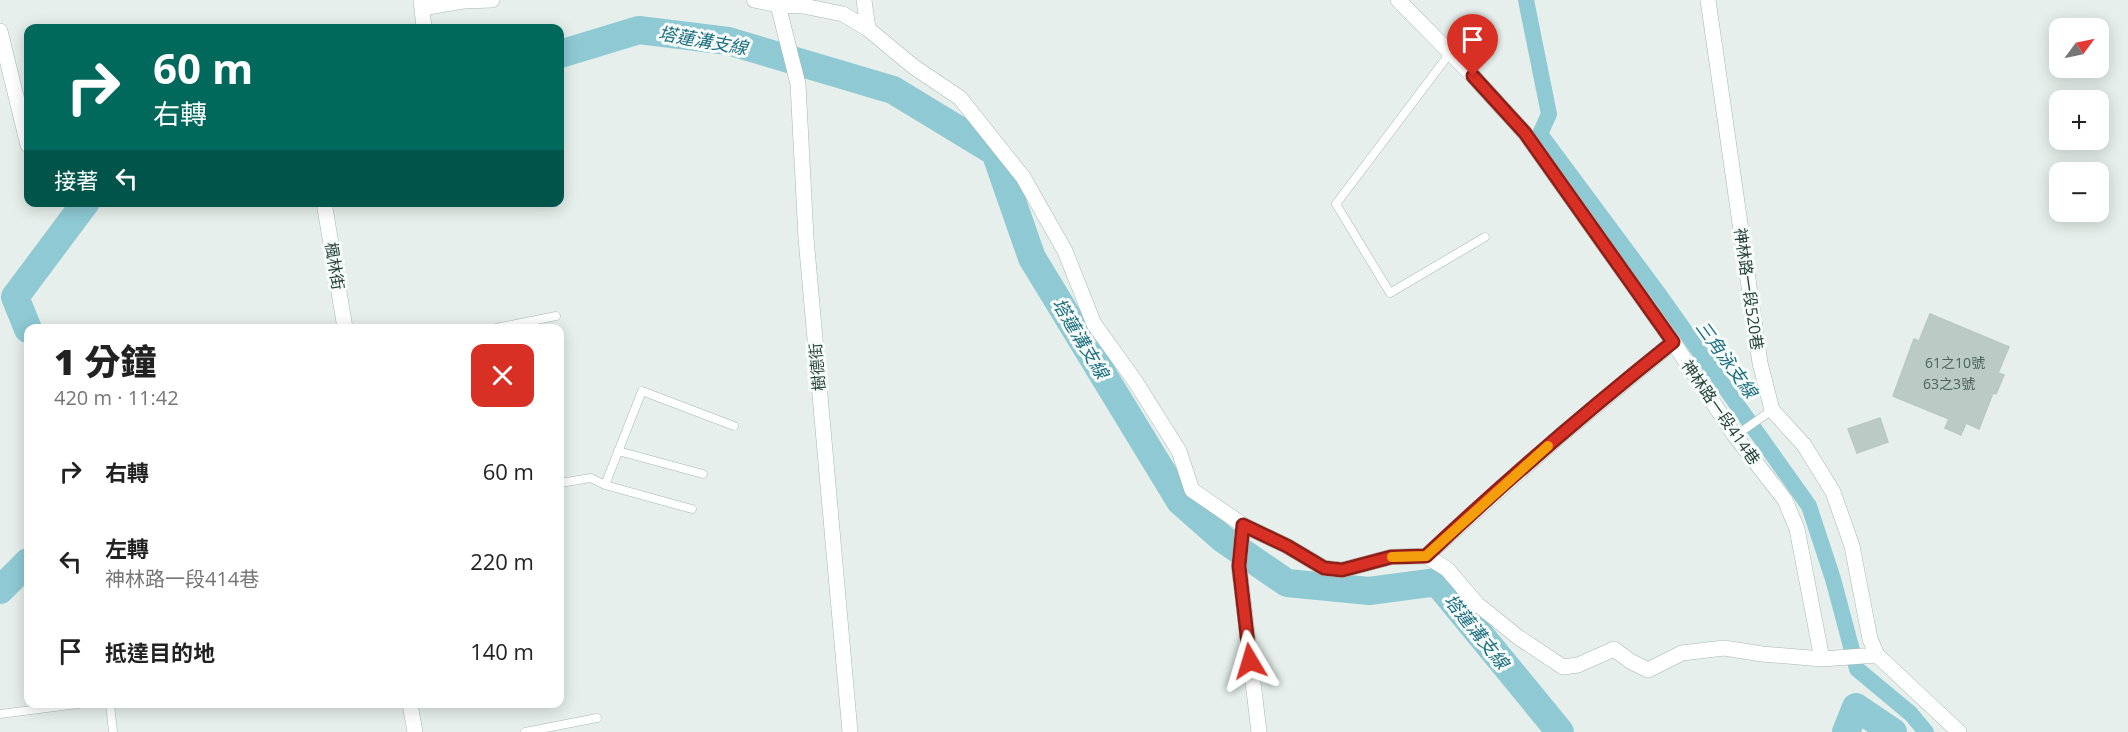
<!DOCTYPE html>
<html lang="zh-TW">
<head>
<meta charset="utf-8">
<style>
  :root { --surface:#fff; --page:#f2f2f2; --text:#222; --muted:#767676 }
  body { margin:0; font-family:"Open Sans","Noto Sans TC",sans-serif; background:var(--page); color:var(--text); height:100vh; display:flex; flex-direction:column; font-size:22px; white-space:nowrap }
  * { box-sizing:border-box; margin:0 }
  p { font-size:20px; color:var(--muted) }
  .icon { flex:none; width:33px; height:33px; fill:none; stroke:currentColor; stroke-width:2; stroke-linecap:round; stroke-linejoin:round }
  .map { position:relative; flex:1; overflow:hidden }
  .side { position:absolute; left:24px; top:324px; width:540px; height:384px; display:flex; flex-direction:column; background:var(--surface); border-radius:12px; box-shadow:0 3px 15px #0003 }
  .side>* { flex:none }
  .hud { position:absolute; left:24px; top:24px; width:540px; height:183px; border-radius:12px; box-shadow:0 3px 15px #0003; background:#00695c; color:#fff; overflow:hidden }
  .needle { width:39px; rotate:57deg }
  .controls { position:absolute; left:2049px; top:18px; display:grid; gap:12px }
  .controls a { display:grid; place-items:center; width:60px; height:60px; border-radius:12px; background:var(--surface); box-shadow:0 3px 15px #0003; font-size:30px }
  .pin { position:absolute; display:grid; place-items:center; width:51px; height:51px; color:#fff; margin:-62px -26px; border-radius:50% 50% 50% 0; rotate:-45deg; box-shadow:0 0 6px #0007 }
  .pin .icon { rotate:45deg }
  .me { position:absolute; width:66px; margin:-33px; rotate:353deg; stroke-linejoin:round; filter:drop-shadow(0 0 4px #0008) }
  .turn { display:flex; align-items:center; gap:21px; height:126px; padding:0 30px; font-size:27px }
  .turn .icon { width:78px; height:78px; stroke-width:2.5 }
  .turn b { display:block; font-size:42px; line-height:51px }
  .then { display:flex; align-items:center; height:57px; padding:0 30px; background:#0003; gap:12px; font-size:22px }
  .round { display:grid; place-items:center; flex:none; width:63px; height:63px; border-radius:12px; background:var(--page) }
  .head { display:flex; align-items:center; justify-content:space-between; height:102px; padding:0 30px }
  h1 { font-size:36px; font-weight:800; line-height:45px }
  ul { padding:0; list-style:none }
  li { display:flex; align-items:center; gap:18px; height:90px; padding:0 30px }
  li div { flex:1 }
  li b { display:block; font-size:22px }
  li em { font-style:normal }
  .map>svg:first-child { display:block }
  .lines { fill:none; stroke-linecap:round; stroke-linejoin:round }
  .canal { stroke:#8ec9d4; stroke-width:16 }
  .river { stroke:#8ec9d4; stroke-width:28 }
  .building { fill:#bbcac4; stroke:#b8c9c2; stroke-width:1.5 }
  .lane-casing { stroke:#a8b8b2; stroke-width:9 }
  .street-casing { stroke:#a8b8b2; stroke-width:16 }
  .lane { stroke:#fff; stroke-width:8 }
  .street { stroke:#fff; stroke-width:15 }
  .route-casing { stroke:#8d1f18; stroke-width:15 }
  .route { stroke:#d93025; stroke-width:10 }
  .slow { stroke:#f59e0b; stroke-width:10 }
  .labels { text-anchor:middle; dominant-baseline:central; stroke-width:6; stroke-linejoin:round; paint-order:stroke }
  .number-label { font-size:14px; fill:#4a645c }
  .street-label { font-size:16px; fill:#24423a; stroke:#f7fbf9 }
  .water-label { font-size:18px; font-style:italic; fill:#1c6f80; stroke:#f7fbf9 }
</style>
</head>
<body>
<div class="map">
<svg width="2128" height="732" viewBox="0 0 2128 732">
  <rect width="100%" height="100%" fill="#e6efeb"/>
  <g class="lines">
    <!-- canal -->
    <path class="canal" d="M1526 0 1549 114 1540 134 1658 293 1809 506 1833 579 1857 669 1911 714 1926 732"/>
    <!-- river -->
    <path class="river" d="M560 54 639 30 728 41 893 90 995 152 1032 258 1180 501 1223 539 1287 583 1369 591 1437 582 1560 732
      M28 329 15 297 86 202
      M0 590 28 562
      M1846 732 1856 707 1893 732"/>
  </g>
  <!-- building -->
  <path class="building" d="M1930 314 2009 347 1998 373 2004 375 1996 394 1993 393 1979 429 1966 423 1961 435 1945 428 1949 419 1893 396 1914 339 1919 341Z
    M1880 418 1888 442 1857 453 1848 429Z"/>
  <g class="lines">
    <defs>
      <path id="lane" d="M1450 53 1336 204 1390 293 1485 237
        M496 328 556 316
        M1735 436 1772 410
        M618 451 703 474
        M560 483 591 478 605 485 692 509
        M605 485 642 391 734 426
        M110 704 113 732
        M0 714 78 704
        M525 732 597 718"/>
      <path id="street" d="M421 0 424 28
        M754 0 778 5 803 6 843 14 868 29 914 67 960 98 1023 177 1065 251 1094 324 1135 381 1179 451 1192 490 1243 525 1287 546 1324 568 1342 570 1391 557 1426 556 1447 569 1477 604 1518 637 1563 667 1578 665 1614 649 1630 661 1648 670 1682 653 1724 648 1762 654 1822 659 1877 655
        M864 0 868 29
        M1398 0 1473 76 1525 133 1673 342 1735 436 1785 500 1797 529 1822 659
        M1708 0 1760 363 1772 410 1804 445 1833 492 1852 546 1870 639 1877 655 1959 732
        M778 5 798 84 806 238 850 732
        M422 8 463 1 492 0
        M0 31 28 145
        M324 202 345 328
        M1243 525 1239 566 1259 732
        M1426 556 1561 435 1673 342
        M410 704 415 732"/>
    </defs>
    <!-- lane casing -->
    <use href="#lane" class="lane-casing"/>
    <!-- street casing -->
    <use href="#street" class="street-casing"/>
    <!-- lane -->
    <use href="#lane" class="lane"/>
    <!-- street -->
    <use href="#street" class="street"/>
  </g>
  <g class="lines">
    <defs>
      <path id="route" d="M1250 661 1239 566 1243 525 1287 546 1324 568 1342 570 1391 557 1426 556C1505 481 1588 410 1673 342L1525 133 1473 76"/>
    </defs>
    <!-- route casing -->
    <use href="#route" class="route-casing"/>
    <!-- route -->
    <use href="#route" class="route"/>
    <!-- slow -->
    <path class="slow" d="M1392 557 1426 556 1548 446"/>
  </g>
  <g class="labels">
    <!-- number labels -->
    <g class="number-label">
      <text x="1955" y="362">61之10號</text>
      <text x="1949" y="383">63之3號</text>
    </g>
    <!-- street labels -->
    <g class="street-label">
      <text transform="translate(335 266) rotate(81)">楓林街</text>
      <text transform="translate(1749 289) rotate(82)">神林路一段520巷</text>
      <text transform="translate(817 367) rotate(-95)">樹德街</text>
      <text transform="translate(1721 412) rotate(55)">神林路一段414巷</text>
    </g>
    <!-- water labels -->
    <g class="water-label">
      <text transform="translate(703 40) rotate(10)">塔蓮溝支線</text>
      <text transform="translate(1081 338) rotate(59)">塔蓮溝支線</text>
      <text transform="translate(1727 359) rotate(54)">三角泳支線</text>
      <text transform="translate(1477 631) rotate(51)">塔蓮溝支線</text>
    </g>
  </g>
</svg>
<div class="controls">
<a><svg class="needle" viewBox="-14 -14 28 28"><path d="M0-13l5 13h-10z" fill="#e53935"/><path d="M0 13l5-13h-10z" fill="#767676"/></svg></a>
<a>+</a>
<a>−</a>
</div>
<div class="pin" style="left:1473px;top:76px;background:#d93025"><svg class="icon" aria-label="arrive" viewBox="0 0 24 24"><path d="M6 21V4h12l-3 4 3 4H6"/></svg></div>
<svg class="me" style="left:1250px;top:661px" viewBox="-20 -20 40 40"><path d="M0-17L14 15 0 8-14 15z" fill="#d93025" stroke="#fff" stroke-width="4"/></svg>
<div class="hud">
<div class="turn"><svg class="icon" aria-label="right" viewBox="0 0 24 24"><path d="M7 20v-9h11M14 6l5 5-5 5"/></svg><div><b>60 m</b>右轉</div></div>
<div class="then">接著<svg class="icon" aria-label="left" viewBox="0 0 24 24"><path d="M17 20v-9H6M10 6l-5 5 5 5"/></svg></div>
</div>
<section class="side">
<div class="head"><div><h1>1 分鐘</h1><p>420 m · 11:42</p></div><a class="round" style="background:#d93025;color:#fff"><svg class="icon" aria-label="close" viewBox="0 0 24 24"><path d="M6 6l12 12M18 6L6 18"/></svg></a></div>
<ul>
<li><svg class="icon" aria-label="right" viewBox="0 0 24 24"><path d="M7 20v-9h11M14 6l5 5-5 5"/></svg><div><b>右轉</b></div><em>60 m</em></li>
<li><svg class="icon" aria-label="left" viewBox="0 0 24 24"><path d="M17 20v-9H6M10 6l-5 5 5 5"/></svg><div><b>左轉</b><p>神林路一段414巷</p></div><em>220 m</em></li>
<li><svg class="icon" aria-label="arrive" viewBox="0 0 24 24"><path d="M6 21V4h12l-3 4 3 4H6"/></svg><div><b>抵達目的地</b></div><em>140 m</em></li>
</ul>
</section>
</div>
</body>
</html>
